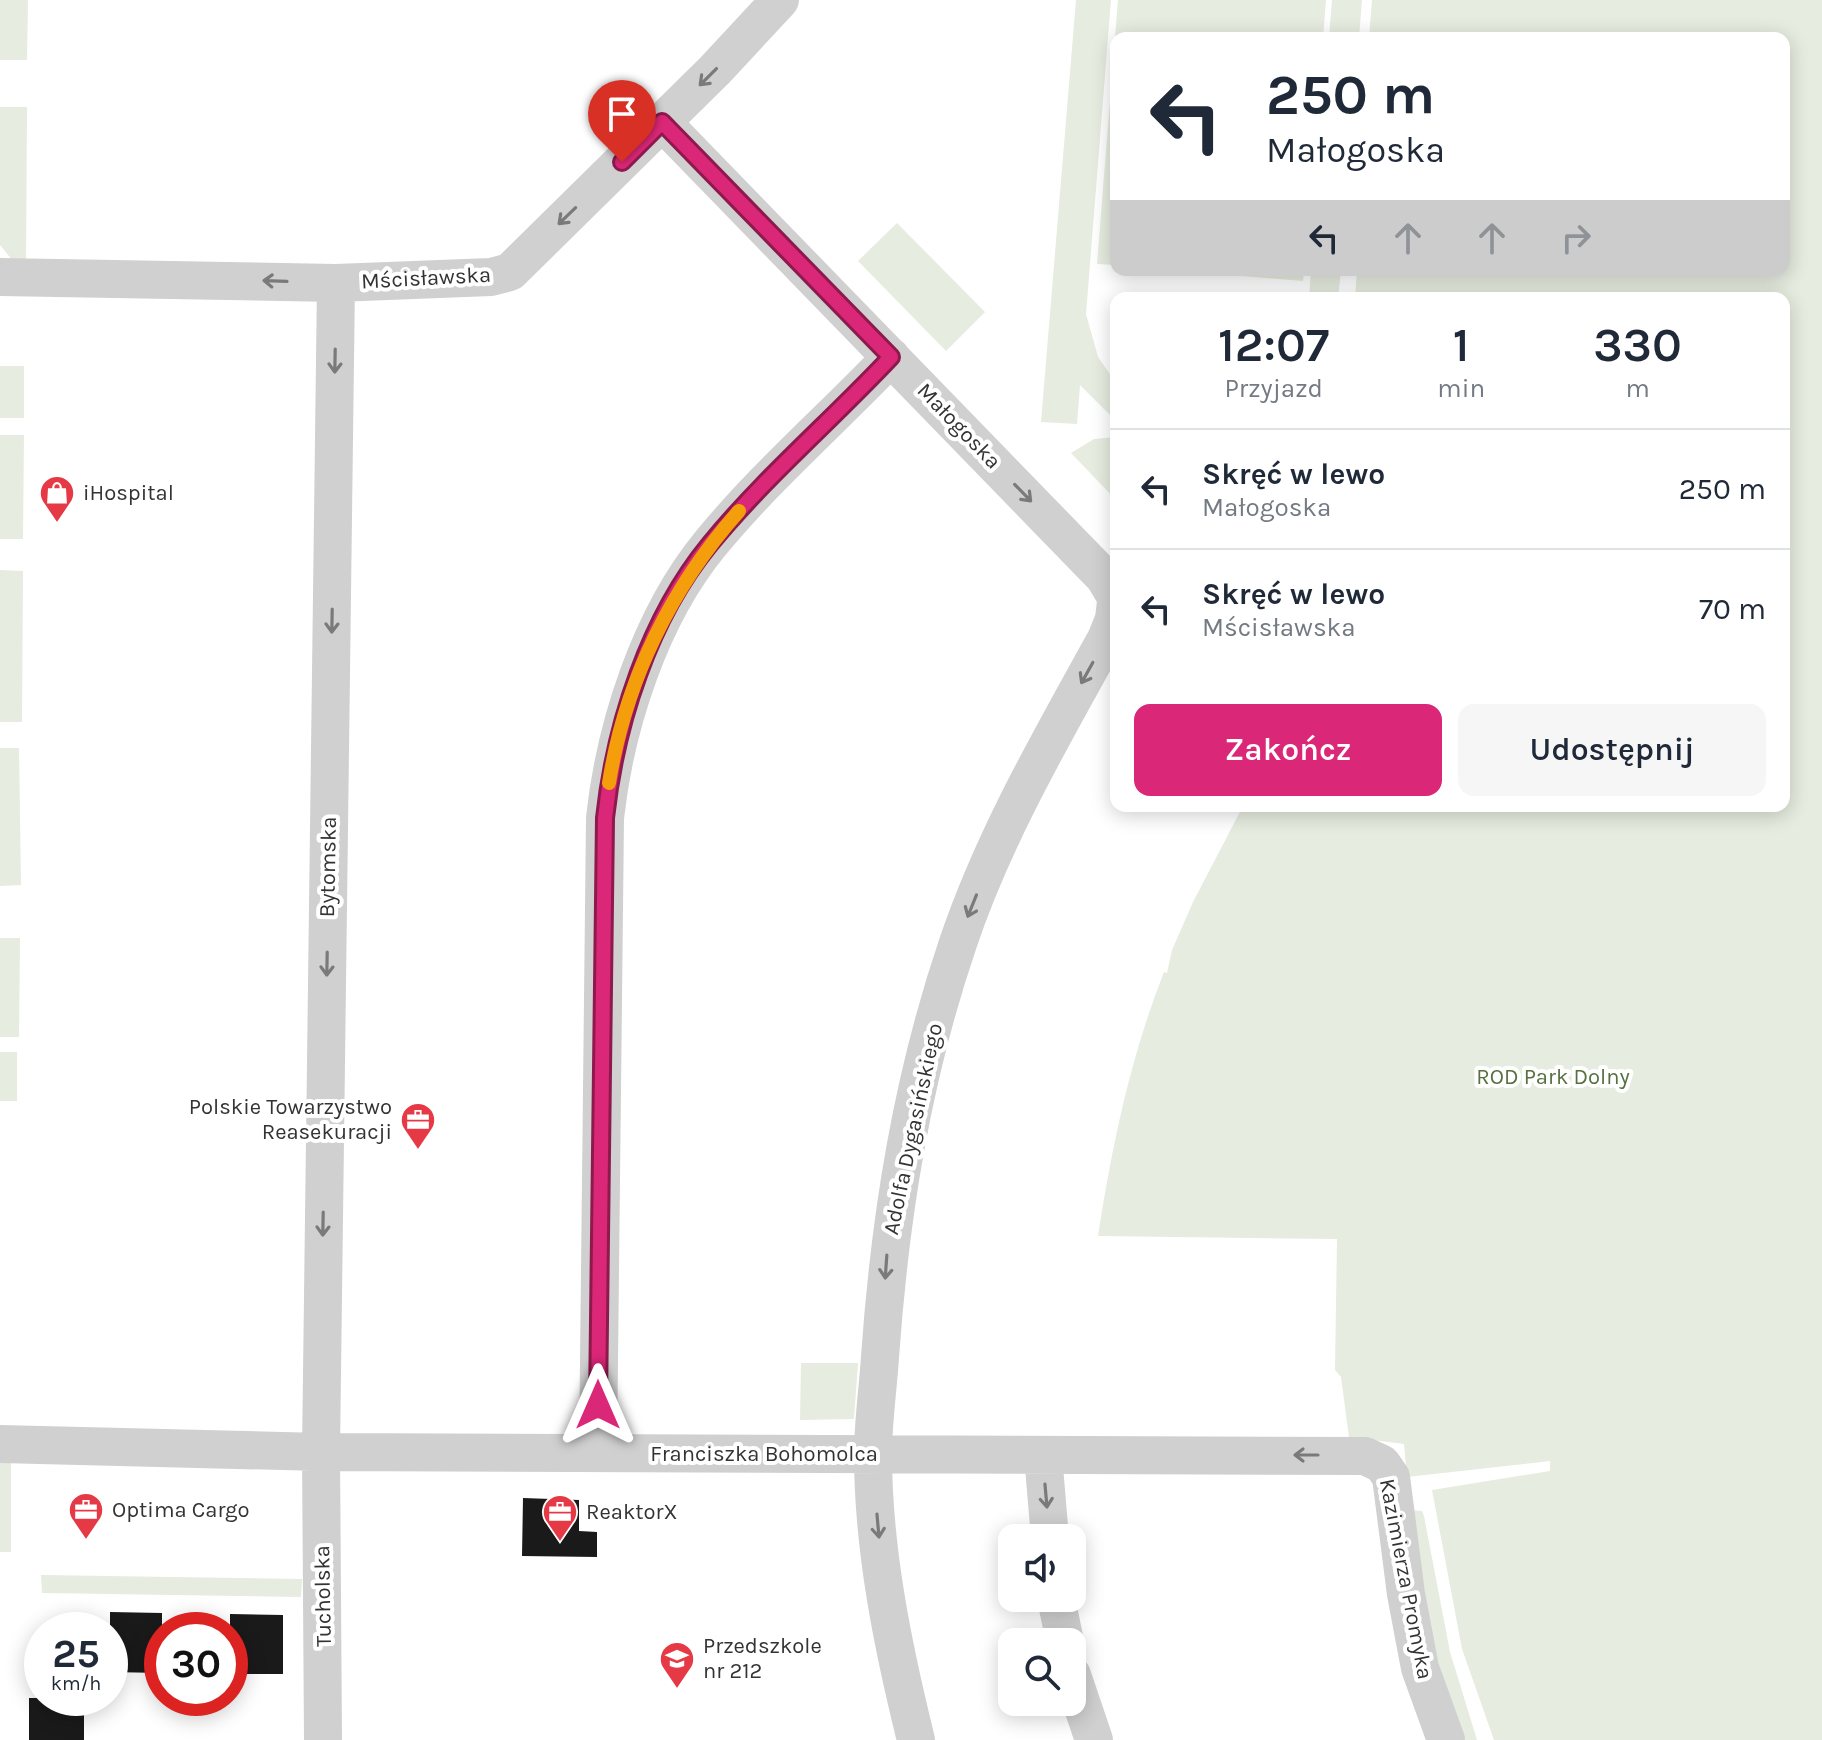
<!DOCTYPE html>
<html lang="pl">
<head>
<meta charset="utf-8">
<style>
  :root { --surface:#fff; --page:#f6f6f7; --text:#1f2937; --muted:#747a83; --line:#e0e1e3; --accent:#db2777 }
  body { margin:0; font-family:Karla,sans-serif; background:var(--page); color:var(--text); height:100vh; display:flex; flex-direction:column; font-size:30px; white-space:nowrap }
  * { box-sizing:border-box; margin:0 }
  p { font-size:26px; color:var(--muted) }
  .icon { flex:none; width:44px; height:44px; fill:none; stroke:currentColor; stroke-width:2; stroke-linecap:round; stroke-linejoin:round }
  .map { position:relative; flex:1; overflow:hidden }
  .drawer { position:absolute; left:1110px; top:292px; width:680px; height:520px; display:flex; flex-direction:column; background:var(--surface); border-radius:16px; box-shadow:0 4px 20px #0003 }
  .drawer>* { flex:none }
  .hud { position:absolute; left:1110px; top:32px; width:680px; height:244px; border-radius:16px; box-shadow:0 4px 20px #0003; background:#fff; color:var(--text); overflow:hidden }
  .tools { position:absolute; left:998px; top:1524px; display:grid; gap:16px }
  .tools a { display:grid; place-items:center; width:88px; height:88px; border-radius:16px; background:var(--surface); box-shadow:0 4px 20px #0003; font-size:40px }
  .speed { position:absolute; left:24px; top:1612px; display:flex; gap:16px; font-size:40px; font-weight:700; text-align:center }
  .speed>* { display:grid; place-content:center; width:104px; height:104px; border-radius:50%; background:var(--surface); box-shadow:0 4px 20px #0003; line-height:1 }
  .speed small { font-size:20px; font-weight:400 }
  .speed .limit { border:12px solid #d22; background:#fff; color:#111 }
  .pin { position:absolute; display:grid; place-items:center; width:68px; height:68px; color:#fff; margin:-82px -34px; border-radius:50% 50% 50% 0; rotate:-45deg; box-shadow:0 0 8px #0007 }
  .pin .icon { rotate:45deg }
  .me { position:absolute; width:88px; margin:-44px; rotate:0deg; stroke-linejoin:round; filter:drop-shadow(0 0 6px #0008) }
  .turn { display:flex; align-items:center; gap:28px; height:168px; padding:0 24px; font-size:36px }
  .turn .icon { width:104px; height:104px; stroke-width:2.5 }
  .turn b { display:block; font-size:56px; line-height:68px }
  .lanes { display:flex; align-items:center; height:76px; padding:0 24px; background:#0003; justify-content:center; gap:40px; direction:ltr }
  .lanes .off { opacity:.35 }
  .eta { display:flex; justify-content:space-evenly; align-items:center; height:136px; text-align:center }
  .eta b { font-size:48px; font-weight:600; line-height:56px }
  .button { display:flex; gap:16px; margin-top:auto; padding:16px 24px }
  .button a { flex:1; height:92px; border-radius:16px; background:var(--accent); color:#fff; font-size:32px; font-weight:600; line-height:92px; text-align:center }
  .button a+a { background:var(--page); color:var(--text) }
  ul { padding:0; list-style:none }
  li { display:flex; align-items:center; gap:24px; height:120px; padding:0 24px; border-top:2px solid var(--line) }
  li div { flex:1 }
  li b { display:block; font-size:30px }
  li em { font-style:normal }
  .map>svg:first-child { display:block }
  .green { fill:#e6ecdf }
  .building { fill:#1a1a1a }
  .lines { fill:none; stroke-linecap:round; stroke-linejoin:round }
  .minor { stroke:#d0d0d0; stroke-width:38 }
  .oneway { stroke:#7a7a7a }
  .route-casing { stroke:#8e194d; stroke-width:20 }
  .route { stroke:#db2777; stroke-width:14 }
  .slow { stroke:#f59e0b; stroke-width:14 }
  .labels { text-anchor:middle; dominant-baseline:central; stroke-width:8; stroke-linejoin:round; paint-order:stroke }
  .street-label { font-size:22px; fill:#333; stroke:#fff }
  .poi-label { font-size:22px; fill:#333; stroke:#fff; text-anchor:start }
  .park-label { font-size:22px; fill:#56703f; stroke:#fff }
</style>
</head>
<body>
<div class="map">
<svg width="1822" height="1740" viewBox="0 0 1822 1740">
  <rect width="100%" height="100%" fill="#fff"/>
  <!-- green -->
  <path class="green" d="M0 0H28L27 60H0Z
    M1076 0H1111L1086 314 1098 357 1116 383V421L1080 385 1077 424 1041 422Z
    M1118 0H1326L1323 38H1116V265L1097 264Z
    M1332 0H1362L1359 38H1329Z
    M1372 0H1822V1740H1494L1462 1649 1432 1490 1550 1471V1461L1407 1477 1404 1444 1349 1437 1341 1377 1335 1370 1337 1239 1098 1236C1112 1146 1130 1058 1164 972L1167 973 1172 950 1193 902 1243 806H1784V298H1355L1357 270H1784V38H1369Z
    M0 107H27L26 264 13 261 0 245Z
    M897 223 985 312 946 351 858 261Z
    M1172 270H1304L1303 281Z
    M1311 270H1341L1338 298H1309Z
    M0 366H24V418H0Z
    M0 435H24L23 539H0Z
    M1116 437V500L1071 453 1094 439Z
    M0 570 23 571 22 722H0Z
    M0 748H19L21 885 0 886Z
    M0 938H20L19 1037H0Z
    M0 1052H17V1101H0Z
    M801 1363H858L854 1419 800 1420Z
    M11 1460V1552H0V1463Z
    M1410 1510 1422 1511 1424 1516 1450 1652 1477 1740H1462L1434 1649Z
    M41 1575 302 1579 301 1597 42 1593Z"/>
  <!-- building -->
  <path class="building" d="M523 1498 579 1500V1531L597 1532V1557L522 1556Z
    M110 1612 162 1613V1673L110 1672Z
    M230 1614 283 1615V1674H230Z
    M29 1698H84V1740H29Z"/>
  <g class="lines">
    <!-- minor -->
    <path class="minor" d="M662 122 1104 577 1116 597
      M0 277 336 283 491 277 510 272 715 70 780 0
      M0 1444 321 1452 1365 1456 1382 1464 1391 1477 1406 1594 1420 1668 1446 1740
      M598 1453 605 818C615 726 650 617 710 544 765 477 831 420 891 357
      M1043 1455 1050 1538
      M1056 1598 1065 1642
      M1072 1675 1094 1740
      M323 1740 321 1452 336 283
      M916 1740C893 1647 873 1550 873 1454 873 1422 878 1389 880 1357 890 1215 912 1078 958 943 994 836 1052 737 1106 639L1114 619 1116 602"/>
  </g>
  <!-- one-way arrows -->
  <defs><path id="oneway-shaft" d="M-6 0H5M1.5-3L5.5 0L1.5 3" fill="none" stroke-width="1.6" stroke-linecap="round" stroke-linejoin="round" transform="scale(2)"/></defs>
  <g class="oneway">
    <use href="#oneway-shaft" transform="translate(708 77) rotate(135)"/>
    <use href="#oneway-shaft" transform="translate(567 216) rotate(136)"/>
    <use href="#oneway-shaft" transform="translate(275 281) rotate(-178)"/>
    <use href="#oneway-shaft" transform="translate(335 361) rotate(91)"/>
    <use href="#oneway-shaft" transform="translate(1023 493) rotate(46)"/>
    <use href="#oneway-shaft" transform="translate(332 621) rotate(91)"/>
    <use href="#oneway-shaft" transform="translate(1087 673) rotate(119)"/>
    <use href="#oneway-shaft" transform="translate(972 906) rotate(112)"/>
    <use href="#oneway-shaft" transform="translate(327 964) rotate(91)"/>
    <use href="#oneway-shaft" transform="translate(323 1224) rotate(91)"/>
    <use href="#oneway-shaft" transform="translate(886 1267) rotate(94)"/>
    <use href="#oneway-shaft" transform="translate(1306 1455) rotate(-180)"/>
    <use href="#oneway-shaft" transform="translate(1046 1496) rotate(85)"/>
    <use href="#oneway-shaft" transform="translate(878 1526) rotate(85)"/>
  </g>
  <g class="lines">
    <defs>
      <path id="route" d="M598 1405 605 818C615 725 649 618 710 544 765 477 832 420 891 357L662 122 622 162"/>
    </defs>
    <!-- route casing -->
    <use href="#route" class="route-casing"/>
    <!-- route -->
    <use href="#route" class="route"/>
    <!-- slow -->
    <path class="slow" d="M609 783C625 682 671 587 739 511"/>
  </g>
  <!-- icons -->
  <defs>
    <symbol id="shop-pin" viewBox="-11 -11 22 30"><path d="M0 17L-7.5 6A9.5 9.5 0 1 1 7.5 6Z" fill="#e63946" stroke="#fff"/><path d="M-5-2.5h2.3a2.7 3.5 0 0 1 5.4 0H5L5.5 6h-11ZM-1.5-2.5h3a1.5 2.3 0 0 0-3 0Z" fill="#fff"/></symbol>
    <symbol id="office-pin" viewBox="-11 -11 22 30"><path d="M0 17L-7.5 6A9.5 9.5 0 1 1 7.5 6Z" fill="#e63946" stroke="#fff"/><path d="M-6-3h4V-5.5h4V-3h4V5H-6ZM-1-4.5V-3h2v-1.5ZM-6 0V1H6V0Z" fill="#fff"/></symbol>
    <symbol id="school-pin" viewBox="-11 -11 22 30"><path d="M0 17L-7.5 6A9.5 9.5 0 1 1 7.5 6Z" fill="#e63946" stroke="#fff"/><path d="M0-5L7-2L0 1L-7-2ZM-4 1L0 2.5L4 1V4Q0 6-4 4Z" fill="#fff"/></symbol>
  </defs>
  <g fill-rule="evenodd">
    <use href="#shop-pin" x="37" y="473" width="40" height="54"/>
    <use href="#office-pin" x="398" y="1100" width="40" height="54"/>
    <use href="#office-pin" x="66" y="1490" width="40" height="54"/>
    <use href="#office-pin" x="540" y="1492" width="40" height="54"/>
    <use href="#school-pin" x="657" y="1639" width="40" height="54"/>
  </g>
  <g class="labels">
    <!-- street labels -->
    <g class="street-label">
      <text transform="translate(426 278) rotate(-3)">Mścisławska</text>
      <text transform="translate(959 426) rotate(46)">Małogoska</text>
      <text transform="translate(328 867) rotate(-89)">Bytomska</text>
      <text transform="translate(913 1129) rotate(-78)">Adolfa Dygasińskiego</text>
      <text x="764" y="1454">Franciszka Bohomolca</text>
      <text transform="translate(1406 1579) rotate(79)">Kazimierza Promyka</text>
      <text transform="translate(323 1596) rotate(-91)">Tucholska</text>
    </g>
    <!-- poi labels -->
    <g class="poi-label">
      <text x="83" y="493">iHospital</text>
      <text x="392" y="1107" text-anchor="end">Polskie Towarzystwo<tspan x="392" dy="25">Reasekuracji</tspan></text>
      <text x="112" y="1510">Optima Cargo</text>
      <text x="586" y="1512">ReaktorX</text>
      <text x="703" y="1646">Przedszkole<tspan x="703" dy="25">nr 212</tspan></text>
    </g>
    <!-- park labels -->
    <g class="park-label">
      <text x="1553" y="1077">ROD Park Dolny</text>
    </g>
  </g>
</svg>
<div class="tools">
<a><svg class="icon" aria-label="sound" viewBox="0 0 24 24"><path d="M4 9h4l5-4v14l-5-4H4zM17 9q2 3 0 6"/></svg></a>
<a><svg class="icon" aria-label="search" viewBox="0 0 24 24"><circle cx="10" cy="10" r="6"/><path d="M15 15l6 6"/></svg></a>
</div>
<div class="speed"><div>25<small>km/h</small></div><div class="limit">30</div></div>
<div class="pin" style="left:622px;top:162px;background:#d93025"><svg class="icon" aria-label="arrive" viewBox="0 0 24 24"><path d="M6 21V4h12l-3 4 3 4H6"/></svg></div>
<svg class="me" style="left:598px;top:1405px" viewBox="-20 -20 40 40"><path d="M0-17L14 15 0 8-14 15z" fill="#db2777" stroke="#fff" stroke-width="4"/></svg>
<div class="hud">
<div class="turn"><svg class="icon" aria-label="left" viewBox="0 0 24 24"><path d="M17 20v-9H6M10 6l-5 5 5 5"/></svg><div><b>250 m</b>Małogoska</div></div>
<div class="lanes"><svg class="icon" aria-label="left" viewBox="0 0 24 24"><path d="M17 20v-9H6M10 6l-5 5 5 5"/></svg><svg class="icon off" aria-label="ahead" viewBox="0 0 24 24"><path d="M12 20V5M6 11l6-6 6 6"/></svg><svg class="icon off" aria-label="ahead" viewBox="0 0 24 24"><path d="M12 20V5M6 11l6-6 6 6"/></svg><svg class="icon off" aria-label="right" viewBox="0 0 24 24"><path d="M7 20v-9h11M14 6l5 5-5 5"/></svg></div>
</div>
<section class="drawer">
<div class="eta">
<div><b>12:07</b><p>Przyjazd</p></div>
<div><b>1</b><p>min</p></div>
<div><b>330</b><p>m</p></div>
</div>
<ul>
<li><svg class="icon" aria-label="left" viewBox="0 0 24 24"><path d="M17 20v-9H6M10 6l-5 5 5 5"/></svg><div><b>Skręć w lewo</b><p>Małogoska</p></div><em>250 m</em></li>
<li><svg class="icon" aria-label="left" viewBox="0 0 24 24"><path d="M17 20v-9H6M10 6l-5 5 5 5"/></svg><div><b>Skręć w lewo</b><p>Mścisławska</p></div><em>70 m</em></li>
</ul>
<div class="button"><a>Zakończ</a><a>Udostępnij</a></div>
</section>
</div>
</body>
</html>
